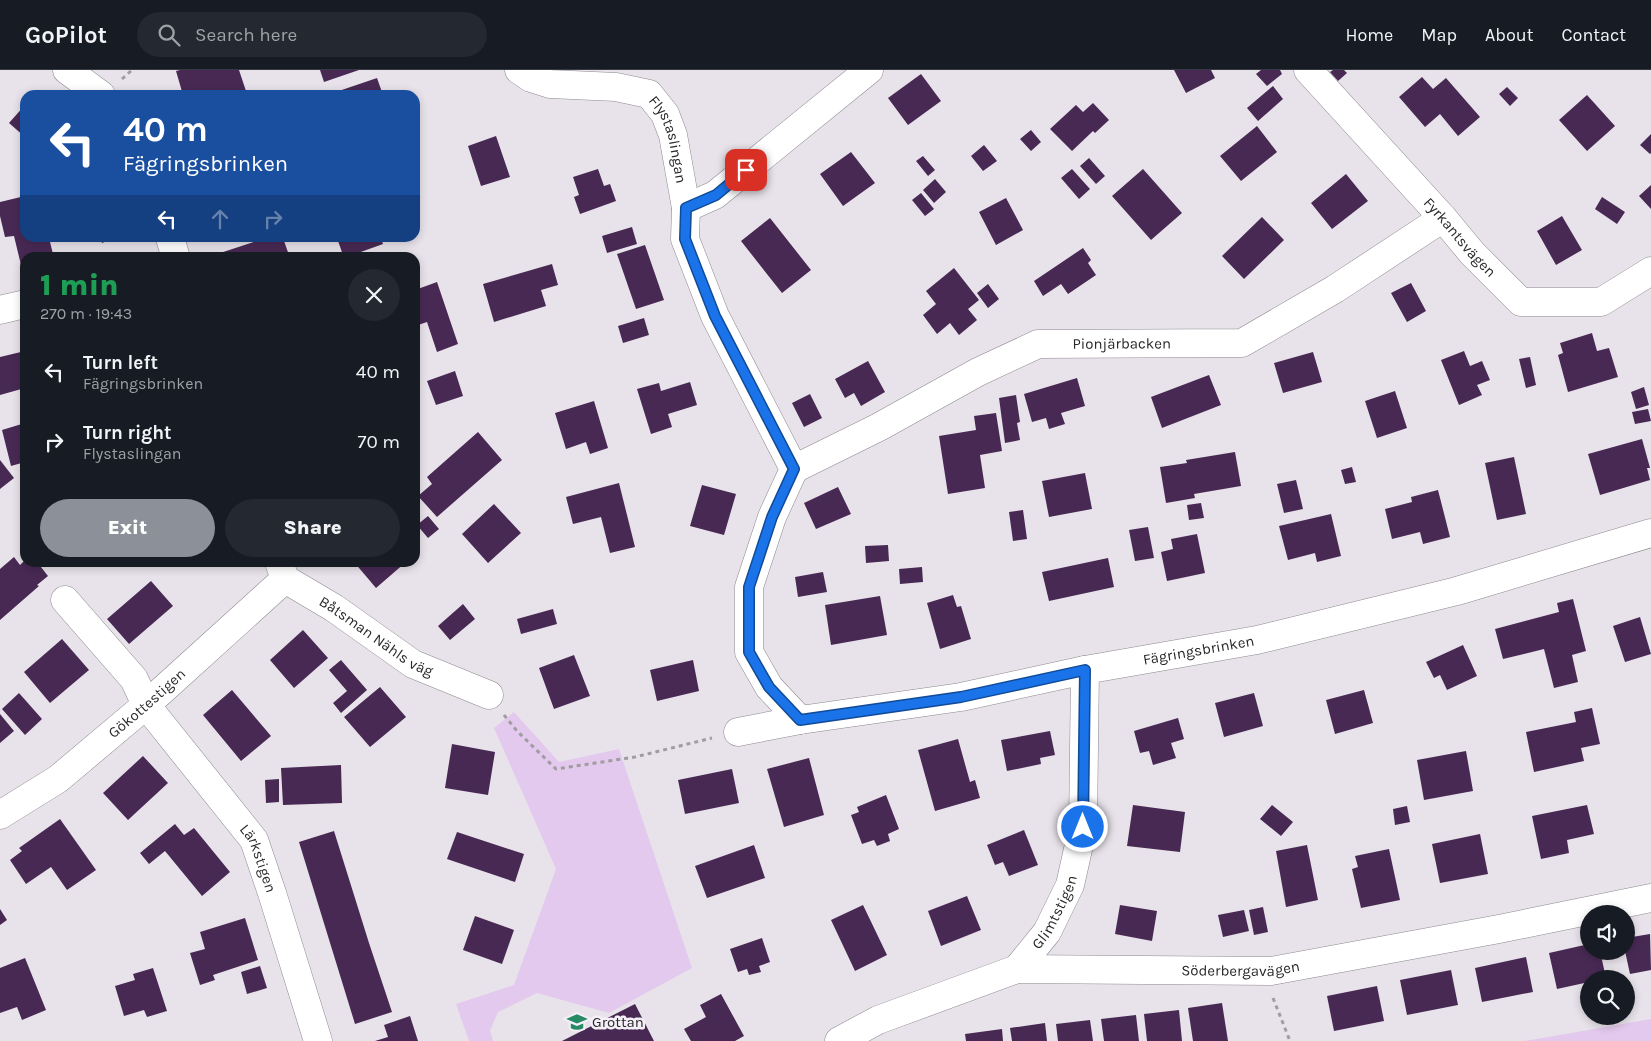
<!DOCTYPE html>
<html lang="en">
<head>
<meta charset="utf-8">
<style>
  :root { --surface:#171b24; --page:#242831; --text:#f1f3f6; --muted:#9ea1a6; --line:#363941; --accent:#8c9099 }
  body { margin:0; font-family:Karla,sans-serif; background:var(--page); color:var(--text); height:100vh; display:flex; flex-direction:column; font-size:19px; white-space:nowrap }
  * { box-sizing:border-box; margin:0 }
  p { font-size:16px; color:var(--muted) }
  .icon { flex:none; width:28px; height:28px; fill:none; stroke:currentColor; stroke-width:2; stroke-linecap:round; stroke-linejoin:round }
  .map { position:relative; flex:1; overflow:hidden }
  .panel { position:absolute; left:20px; top:182px; width:400px; height:315px; display:flex; flex-direction:column; background:var(--surface); border-radius:15px; box-shadow:0 2px 8px #0003 }
  .panel>* { flex:none }
  .banner { position:absolute; left:20px; top:20px; width:400px; height:152px; border-radius:15px; box-shadow:0 2px 8px #0003; background:#1a4fa0; color:#fff; overflow:hidden }
  .buttons { position:absolute; left:1580px; top:835px; display:grid; gap:10px }
  .buttons a { display:grid; place-items:center; width:55px; height:55px; border-radius:50%; background:var(--surface); box-shadow:0 2px 8px #0003; font-size:25px }
  .pin { position:absolute; display:grid; place-items:center; width:42px; height:42px; color:#fff; margin:-21px; border-radius:10px; box-shadow:0 2px 8px #0006 }
  .me { position:absolute; width:55px; margin:-28px; rotate:0deg; stroke-linejoin:round; filter:drop-shadow(0 0 4px #0008) }
  .turn { display:flex; align-items:center; gap:18px; height:105px; padding:0 20px; font-size:22px }
  .turn .icon { width:65px; height:65px; stroke-width:2.5 }
  .turn b { display:block; font-size:35px; line-height:42px }
  .lanes { display:flex; align-items:center; height:48px; padding:0 20px; background:#0003; justify-content:center; gap:25px; direction:ltr }
  .lanes .off { opacity:.35 }
  .round { display:grid; place-items:center; flex:none; width:52px; height:52px; border-radius:26px; background:var(--page) }
  .head { display:flex; align-items:center; justify-content:space-between; height:85px; padding:0 20px }
  h1 { font-size:30px; font-weight:800; line-height:38px; color:#1e9e55 }
  .button { display:flex; gap:10px; margin-top:auto; padding:10px 20px }
  .button a { flex:1; height:58px; border-radius:30px; background:var(--accent); color:#fff; font-size:20px; font-weight:800; line-height:58px; text-align:center }
  .button a+a { background:var(--page); color:var(--text) }
  ul { padding:0; list-style:none }
  li { display:flex; align-items:center; gap:15px; height:70px; padding:0 20px }
  li div { flex:1 }
  li b { display:block; font-size:19px }
  li em { font-style:normal }
  header { display:flex; align-items:center; gap:30px; box-sizing:border-box; height:70px; padding:0 25px; background:var(--surface); border-bottom:1px solid var(--line) }
  header strong { font-size:24px }
  nav { display:flex; gap:28px; margin-inline-start:auto; font-size:18px }
  .search { width:350px; height:45px; background:var(--page); display:flex; align-items:center; gap:12px; box-sizing:border-box; padding:0 18px; border-radius:28px; color:var(--muted); font-size:19px }
  .map>svg:first-child { display:block }
  .green { fill:#e3c9ee }
  .building { fill:#482954 }
  .lines { fill:none; stroke-linecap:round; stroke-linejoin:round }
  .minor-casing { stroke:#8d898f; stroke-width:29 }
  .path { stroke:#a09ca1; stroke-width:3; stroke-dasharray:4 4; stroke-linecap:butt }
  .minor { stroke:#fff; stroke-width:28 }
  .route-casing { stroke:#114b97; stroke-width:12 }
  .route { stroke:#1a73e8; stroke-width:9 }
  .labels { text-anchor:middle; dominant-baseline:central; stroke-width:5; stroke-linejoin:round; paint-order:stroke }
  .street-label { font-size:15px; fill:#292729; stroke:#f5f0f7 }
  .poi-label { font-size:15px; fill:#292729; stroke:#f5f0f7; text-anchor:start }
</style>
</head>
<body>
<header>
<strong>GoPilot</strong>
<div class="search"><svg class="icon" aria-label="search" viewBox="0 0 24 24"><circle cx="10" cy="10" r="6"/><path d="M15 15l6 6"/></svg>Search here</div>
<nav><a>Home</a><a>Map</a><a>About</a><a>Contact</a></nav>
</header>
<div class="map">
<svg width="1651" height="971" viewBox="0 0 1651 971">
  <rect width="100%" height="100%" fill="#e8e3ea"/>
  <!-- green -->
  <path class="green" d="M514 642 559 692 619 679 692 898 609 943 537 923 498 942 490 961 493 971H469L456 934 514 915 556 799 494 658Z
    M1651 949V971H1525Z"/>
  <!-- building -->
  <path class="building" d="M180 0H239L246 21 241 22 242 25H183L176 1Z
    M320 0H359L324 12Z
    M1174 0H1211L1215 8 1186 23Z
    M1261 0H1280L1282 4 1267 16 1256 4Z
    M1333 0H1344L1347 3 1338 11 1330 2Z
    M921 4 941 31 908 55 888 28Z
    M1422 7 1433 19 1446 8 1480 47 1458 66 1440 44 1425 57 1399 27Z
    M377 8 383 25H327Z
    M1273 16 1283 29 1258 51 1247 38Z
    M1507 17 1518 28 1510 36 1499 24Z
    M1587 25 1615 56 1587 81 1559 50Z
    M1093 33 1109 50 1095 63 1093 61 1072 81 1050 59 1076 35 1083 42Z
    M25 35V67L9 53Z
    M1257 56 1277 82 1241 111 1220 86Z
    M1031 60 1041 72 1031 81 1020 69Z
    M1651 64V83L1650 84 1640 75Z
    M496 66 510 107 481 116 468 76Z
    M984 75 997 91 983 101 971 86Z
    M851 82 875 113 843 136 820 104Z
    M923 86 935 100 928 106 916 91Z
    M1089 88 1105 106 1096 114 1080 96Z
    M598 99 604 116 610 114 616 131 580 144 574 127 579 125 573 107Z
    M1072 99 1090 119 1079 129 1061 108Z
    M1143 99 1182 143 1151 170 1112 126Z
    M1346 104 1368 131 1332 159 1311 133Z
    M935 109 946 122 934 133 923 120Z
    M1651 115V139L1639 126Z
    M921 123 934 139 925 146 912 130Z
    M25 126V168H49L54 188H25V194L21 195 14 166 5 167 0 146V132Z
    M1602 127 1625 142 1617 154 1595 139Z
    M1006 128 1023 160 996 175 979 142Z
    M1562 146 1582 180 1556 195 1537 161Z
    M1262 147 1284 170 1244 209 1222 186Z
    M770 148 811 200 782 223 741 171Z
    M632 157 637 174 607 183 602 166Z
    M100 168H114L102 173Z
    M266 168H283L290 188H214V185Z
    M337 168H381L383 174 344 188Z
    M645 175 664 230 636 239 617 184Z
    M1083 178 1091 190 1088 193 1096 205 1068 224 1061 214 1043 226 1034 211Z
    M552 194 558 215 541 220 546 236 494 252 483 214Z
    M954 198 979 230 968 239 977 250 959 265 950 253 937 264 923 245 936 234 926 221Z
    M437 212 458 274 437 282 427 252 415 256V220Z
    M1411 213 1426 241 1407 252 1391 223Z
    M988 214 999 229 988 238 977 223Z
    M644 248 649 265 623 273 618 256Z
    M1592 263 1597 281 1609 278 1618 307 1568 322 1558 285 1563 283 1560 273Z
    M25 281V318L0 325V287Z
    M1464 281 1470 296 1482 291 1490 310 1477 315 1482 325 1459 335 1441 290Z
    M1313 282 1322 312 1283 323 1274 293Z
    M1530 287 1536 315 1526 318 1519 289Z
    M868 291 885 322 861 336 854 323 845 328 835 309Z
    M455 301 463 326 436 335 427 311Z
    M1209 305 1221 335 1162 358 1151 327Z
    M1077 308 1085 336 1061 343 1065 354 1049 359 1046 348 1032 352 1024 324Z
    M690 312 697 335 668 344 672 357 651 364 637 319 659 313 661 321Z
    M1644 317 1649 335 1636 339 1631 322Z
    M1395 321 1407 358 1377 368 1365 331Z
    M810 324 822 348 804 357 792 333Z
    M1016 325 1020 352 1017 353 1020 370 1005 373 999 328Z
    M594 331 608 378 590 384 586 372 566 379 555 343Z
    M1648 339 1651 351 1635 354 1632 342Z
    M996 343 1002 381 980 385 985 418 948 424 939 366 976 360 974 346Z
    M25 353V392L11 396 2 360Z
    M478 362 502 390 437 447 418 426 432 414 427 407Z
    M1642 369 1650 398H1647L1650 410 1600 425 1588 384Z
    M1235 382 1241 416 1194 424 1195 428 1166 433 1160 397 1187 393 1186 390Z
    M1514 387 1526 444 1497 450 1485 393Z
    M0 390 14 408 0 419Z
    M1352 397 1356 412 1345 414 1341 400Z
    M1085 403 1092 439 1049 447 1042 411Z
    M1296 410 1303 439 1284 443 1277 414Z
    M619 413 635 477 610 483 601 447 573 454 566 427Z
    M702 415 736 424 724 465 690 456Z
    M838 417 851 444 816 459 804 433Z
    M1438 420 1450 467 1423 474 1420 462 1392 469 1385 439 1412 432 1411 427Z
    M1201 433 1204 448 1189 450 1187 435Z
    M494 434 521 463 488 493 462 464Z
    M1023 440 1027 469 1013 471 1009 442Z
    M1331 444 1341 486 1317 492 1315 483 1288 490 1279 456Z
    M428 446 439 459 428 468 417 455Z
    M1148 457 1154 488 1135 491 1129 460Z
    M1197 464 1205 503 1167 511 1161 482 1173 479 1171 469Z
    M888 475 889 491 866 493 865 476Z
    M14 487 20 495 25 490V492H37L48 506 37 515 39 516 0 550V499Z
    M1108 488 1114 517 1049 531 1042 502Z
    M354 492H406L376 518Z
    M922 497 923 512 900 514 899 499Z
    M823 502 827 522 798 527 795 507Z
    M151 511 173 536 129 574 107 549Z
    M953 525 957 537 961 536 971 569 940 579 927 533Z
    M880 526 887 565 831 575 825 535Z
    M1573 529 1586 581 1572 585 1578 612 1554 618 1544 579 1503 589 1495 559 1559 542 1557 533Z
    M463 534 475 549 450 570 438 556Z
    M553 539 557 554 521 564 517 549Z
    M1640 547 1651 584 1625 592 1613 556Z
    M303 560 328 588 294 618 270 590Z
    M62 569 89 600 50 633 24 602Z
    M1463 575 1477 606 1447 620 1440 605 1434 608 1426 592Z
    M574 585 590 626 554 639 539 598Z
    M341 590 367 620 341 643 333 633 347 621 329 600Z
    M693 590 699 621 657 631 650 600Z
    M380 617 406 647 370 677 344 647Z
    M232 620 271 666 241 691 203 645Z
    M1364 620 1373 653 1335 664 1326 630Z
    M19 623 42 649 25 665 2 639Z
    M1254 623 1263 656 1224 667 1215 633Z
    M1592 638 1600 674 1581 678 1584 691 1534 702 1526 662 1576 652 1574 642Z
    M0 644 14 661 0 673Z
    M1178 648 1184 669 1171 673 1176 688 1153 695 1149 681 1140 683 1134 661Z
    M1050 661 1055 685 1040 688 1041 694 1007 701 1001 670Z
    M958 669 970 712 975 710 980 728 935 741 918 680Z
    M452 674 495 682 488 725 445 718Z
    M1466 681 1473 721 1424 730 1417 690Z
    M143 686 168 713 128 750 103 723Z
    M809 688 824 745 784 757 767 699Z
    M341 695 342 733 283 735 281 698Z
    M732 699 739 733 685 744 678 710Z
    M279 709V732L266 733 265 710Z
    M886 725 899 759 888 764 890 771 877 776 874 770 862 774 851 745 859 742 857 737Z
    M1133 735 1185 742 1180 782 1127 776Z
    M1272 735 1293 752 1281 766 1260 749Z
    M1587 735 1594 764 1567 770 1569 783 1541 789 1532 746Z
    M1407 736 1410 752 1395 755 1393 739Z
    M60 749 96 800 67 820 51 797 26 814 10 790 22 781 19 778Z
    M175 754 184 765 194 758 230 802 202 826 165 781 149 794 140 783Z
    M1024 760 1038 795 1009 806 1003 792 995 795 987 775Z
    M334 761 369 873 392 942 355 954 299 772Z
    M457 762 524 784 515 812 447 789Z
    M1480 764 1488 804 1440 813 1432 774Z
    M754 775 765 808 707 828 695 796Z
    M1307 775 1318 830 1286 837 1276 781Z
    M1389 779 1400 830 1361 838 1352 799 1358 797 1355 786Z
    M967 826 981 860 941 876 928 841Z
    M863 835 887 885 855 901 831 850Z
    M1120 835 1157 841 1152 871 1115 864Z
    M1263 837 1268 862 1254 865 1249 840Z
    M0 839 7 850 0 855Z
    M1244 840 1249 861 1223 867 1218 845Z
    M475 846 514 860 502 894 463 880Z
    M245 848 258 890 213 905 215 910 200 915 190 883 205 879 200 862Z
    M1650 864 1651 900 1630 904 1625 881 1626 868Z
    M762 868 770 892 759 896 761 902 749 905 747 899 738 902 730 879Z
    M1589 874V881H1600L1606 908 1589 909V912L1557 919 1549 883Z
    M1526 887 1533 922 1482 932 1475 898Z
    M25 888 46 940 22 950 17 937 0 943V898Z
    M260 896 267 918 247 924 241 902Z
    M153 898 167 941 147 947 144 940 124 946 115 916 135 910 133 904Z
    M1451 900 1458 935 1407 945 1400 910Z
    M1377 916 1384 951 1334 961 1327 926Z
    M721 924 744 966 735 971H691L684 959 706 947 700 935Z
    M1222 933 1228 971H1193L1188 938Z
    M635 934 654 971H562Z
    M1179 940 1182 971H1147L1144 944Z
    M1136 945 1139 971H1104L1101 949Z
    M410 946 418 971H375L388 967 384 955Z
    M1090 950 1093 971H1058L1056 954Z
    M1045 953 1047 971H1012L1010 958Z
    M1002 959 1003 971H966L965 964Z"/>
  <g class="lines">
    <defs>
      <g id="minor">
        <path d="M67 0 101 25"/>
        <path id="s1" d="M519 0 531 8 550 14 616 17 649 24 665 44 673 65 686 138 685 169 715 246 794 399 772 447 749 517V582L769 617 800 650"/>
        <path id="s2" d="M1308 0 1443 148 1472 183 1521 232H1601L1651 201"/>
        <path d="M686 138 715 125 869 0"/>
        <path d="M170 168 176 188"/>
        <path d="M0 240 25 234"/>
        <path id="s3" d="M794 399 879 357 978 302 1038 274 1242 273 1335 219 1443 148"/>
        <path id="s4" d="M279 492 285 509 334 538 413 594 489 625"/>
        <path id="s5" d="M65 530 134 609 146 635 254 770 272 823 318 971"/>
        <path id="s6" d="M738 662 800 650 961 627 1085 600 1257 570 1457 521 1651 463"/>
        <path id="s7" d="M0 745 58 709 146 635 285 509"/>
        <path id="s8" d="M1017 899 1047 862 1070 815 1083 757 1085 600"/>
        <path id="s9" d="M839 971 878 950 1017 899 1271 901 1499 859 1651 828"/>
      </g>
    </defs>
    <!-- minor casing -->
    <use href="#minor" class="minor-casing"/>
    <!-- path -->
    <path class="path" d="M122 9 132 0
      M504 645 517 661 556 699 635 687 712 668
      M1273 928 1290 971"/>
    <!-- minor -->
    <use href="#minor" class="minor"/>
  </g>
  <g class="lines">
    <defs>
      <path id="route" d="M746 100 716 125 686 138 685 169 715 246 794 399 772 447 749 517V582L769 617 800 650 961 627 1085 600 1083 757"/>
    </defs>
    <!-- route casing -->
    <use href="#route" class="route-casing"/>
    <!-- route -->
    <use href="#route" class="route"/>
  </g>
  <!-- icons -->
  <defs>
    <symbol id="school-bare" viewBox="-9 -9 18 18"><path d="M0-5L7-2L0 1L-7-2ZM-4 1L0 2.5L4 1V4Q0 6-4 4Z" fill="#268a65" stroke="#f5f0f7" stroke-width="2.5" paint-order="stroke"/></symbol>
  </defs>
  <g fill-rule="evenodd">
    <use href="#school-bare" x="563" y="938" width="28" height="28"/>
  </g>
  <g class="labels">
    <!-- street labels -->
    <g class="street-label">
      <text stroke="none"><textPath href="#s1" startOffset="185">Flystaslingan</textPath></text>
      <text stroke="none"><textPath href="#s2" startOffset="226">Fyrkantsvägen</textPath></text>
      <text stroke="none"><textPath href="#s3" startOffset="358">Pionjärbacken</textPath></text>
      <text stroke="none"><textPath href="#s4" startOffset="126">Båtsman Nähls väg</textPath></text>
      <text stroke="none"><textPath href="#s6" startOffset="468">Fägringsbrinken</textPath></text>
      <text stroke="none"><textPath href="#s7" startOffset="185">Gökottestigen</textPath></text>
      <text stroke="none"><textPath href="#s5" startOffset="325">Lärkstigen</textPath></text>
      <text stroke="none"><textPath href="#s8" startOffset="69">Glimtstigen</textPath></text>
      <text stroke="none"><textPath href="#s9" startOffset="416">Söderbergavägen</textPath></text>
    </g>
    <!-- poi labels -->
    <g class="poi-label">
      <text x="592" y="952">Grottan</text>
    </g>
  </g>
</svg>
<div class="buttons">
<a><svg class="icon" aria-label="sound" viewBox="0 0 24 24"><path d="M4 9h4l5-4v14l-5-4H4zM17 9q2 3 0 6"/></svg></a>
<a><svg class="icon" aria-label="search" viewBox="0 0 24 24"><circle cx="10" cy="10" r="6"/><path d="M15 15l6 6"/></svg></a>
</div>
<div class="pin" style="left:746px;top:100px;background:#d93025"><svg class="icon" aria-label="arrive" viewBox="0 0 24 24"><path d="M6 21V4h12l-3 4 3 4H6"/></svg></div>
<svg class="me" style="left:1083px;top:757px" viewBox="-20 -20 40 40"><circle r="17" fill="#1a73e8" stroke="#fff" stroke-width="3"/><path d="M0-11L8 9 0 5-8 9z" fill="#fff"/></svg>
<div class="banner">
<div class="turn"><svg class="icon" aria-label="left" viewBox="0 0 24 24"><path d="M17 20v-9H6M10 6l-5 5 5 5"/></svg><div><b>40 m</b>Fägringsbrinken</div></div>
<div class="lanes"><svg class="icon" aria-label="left" viewBox="0 0 24 24"><path d="M17 20v-9H6M10 6l-5 5 5 5"/></svg><svg class="icon off" aria-label="ahead" viewBox="0 0 24 24"><path d="M12 20V5M6 11l6-6 6 6"/></svg><svg class="icon off" aria-label="right" viewBox="0 0 24 24"><path d="M7 20v-9h11M14 6l5 5-5 5"/></svg></div>
</div>
<section class="panel">
<div class="head"><div><h1>1 min</h1><p>270 m · 19:43</p></div><a class="round"><svg class="icon" aria-label="close" viewBox="0 0 24 24"><path d="M6 6l12 12M18 6L6 18"/></svg></a></div>
<ul>
<li><svg class="icon" aria-label="left" viewBox="0 0 24 24"><path d="M17 20v-9H6M10 6l-5 5 5 5"/></svg><div><b>Turn left</b><p>Fägringsbrinken</p></div><em>40 m</em></li>
<li><svg class="icon" aria-label="right" viewBox="0 0 24 24"><path d="M7 20v-9h11M14 6l5 5-5 5"/></svg><div><b>Turn right</b><p>Flystaslingan</p></div><em>70 m</em></li>
</ul>
<div class="button"><a>Exit</a><a>Share</a></div>
</section>
</div>
</body>
</html>
